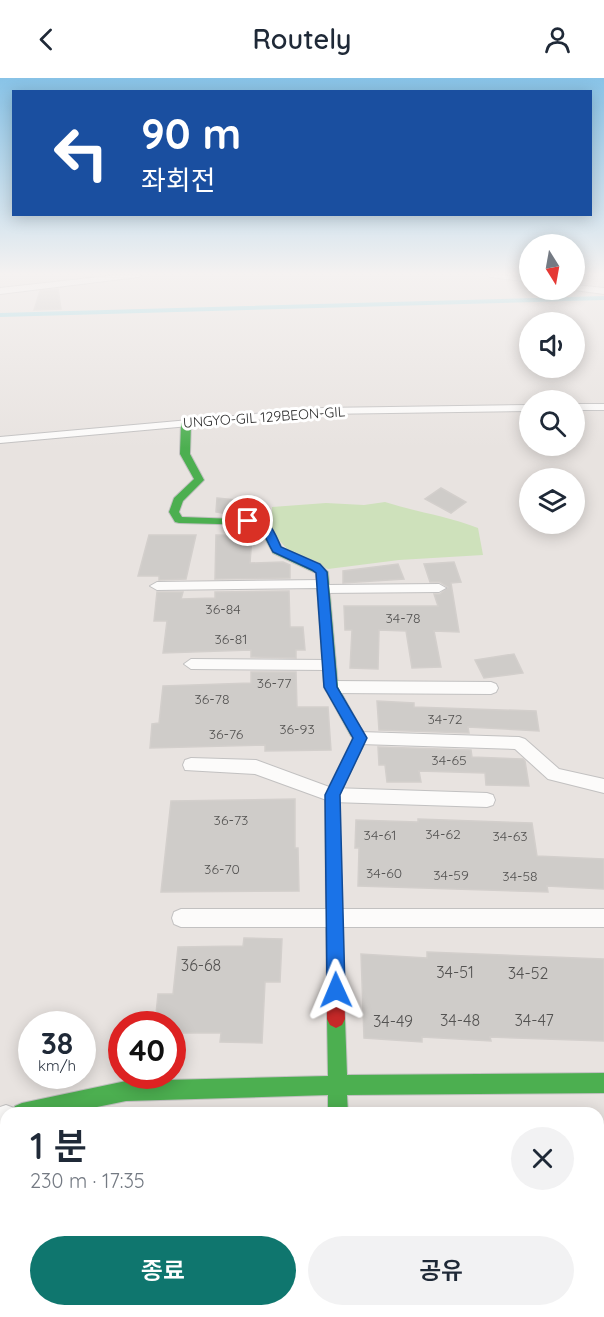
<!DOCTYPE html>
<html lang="ko">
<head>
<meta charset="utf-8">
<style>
  :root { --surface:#fff; --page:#f2f2f3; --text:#1f2937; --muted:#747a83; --accent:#0f766e }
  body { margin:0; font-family:Quicksand,"Noto Sans KR",sans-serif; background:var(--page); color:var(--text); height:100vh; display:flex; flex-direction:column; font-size:22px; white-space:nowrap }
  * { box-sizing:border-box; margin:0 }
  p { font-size:20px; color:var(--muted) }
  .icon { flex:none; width:33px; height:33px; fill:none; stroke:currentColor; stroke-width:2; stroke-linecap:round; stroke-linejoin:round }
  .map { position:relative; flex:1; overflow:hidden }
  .side { position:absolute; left:0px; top:1029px; width:604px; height:210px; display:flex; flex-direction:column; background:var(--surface); border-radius:18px 18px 0 0; box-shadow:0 3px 15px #0003 }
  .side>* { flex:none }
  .guide { position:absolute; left:12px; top:12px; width:580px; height:126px; border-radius:0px; box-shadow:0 3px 15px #0003; background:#1a4fa0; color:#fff; overflow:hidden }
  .needle { width:39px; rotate:169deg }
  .tools { position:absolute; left:519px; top:156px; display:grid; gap:12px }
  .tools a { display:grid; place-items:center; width:66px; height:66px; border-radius:50%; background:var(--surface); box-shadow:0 3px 15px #0003; font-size:30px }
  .speed { position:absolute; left:18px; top:933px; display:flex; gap:12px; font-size:30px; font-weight:700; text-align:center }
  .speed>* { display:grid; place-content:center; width:78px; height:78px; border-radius:50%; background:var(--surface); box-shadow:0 3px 15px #0003; line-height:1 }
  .speed small { font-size:15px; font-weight:400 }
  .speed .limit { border:9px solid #d22; background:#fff; color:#111 }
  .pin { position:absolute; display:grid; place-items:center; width:51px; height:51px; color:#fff; margin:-26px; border:3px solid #fff; border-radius:50%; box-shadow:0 2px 6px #0007 }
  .me { position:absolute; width:66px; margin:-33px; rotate:359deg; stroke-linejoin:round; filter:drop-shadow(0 0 4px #0008) }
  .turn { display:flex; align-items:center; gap:21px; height:126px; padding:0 30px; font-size:27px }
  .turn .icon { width:78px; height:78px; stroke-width:2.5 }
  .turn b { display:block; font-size:42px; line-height:51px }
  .round { display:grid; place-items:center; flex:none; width:63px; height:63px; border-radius:32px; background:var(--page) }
  .overview { display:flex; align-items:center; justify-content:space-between; height:102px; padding:0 30px }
  h1 { font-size:36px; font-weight:600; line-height:45px }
  .action { display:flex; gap:12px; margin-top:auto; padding:12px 30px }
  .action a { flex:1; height:69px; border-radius:36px; background:var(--accent); color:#fff; font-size:24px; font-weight:600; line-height:69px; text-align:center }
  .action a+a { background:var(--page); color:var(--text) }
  header { display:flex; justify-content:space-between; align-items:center; height:78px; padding:0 30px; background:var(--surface); font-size:27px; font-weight:600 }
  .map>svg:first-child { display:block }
  .green { fill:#cee1bb }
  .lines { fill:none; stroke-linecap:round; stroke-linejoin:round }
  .stream { stroke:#98d9e6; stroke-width:4 }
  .building { fill:#cfccc9; stroke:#d3cfcc; stroke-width:1.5 }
  .street-casing { stroke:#c2c1c1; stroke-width:2 }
  .fast-casing { stroke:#c2c1c1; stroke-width:2 }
  .jam-casing { stroke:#c2c1c1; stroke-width:2 }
  .street { fill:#fcfbfa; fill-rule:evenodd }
  .fast { fill:#4caf50; fill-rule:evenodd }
  .jam { fill:#c62828; fill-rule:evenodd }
  .route { fill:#1a73e8; stroke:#114b97; stroke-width:1.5 }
  .labels { text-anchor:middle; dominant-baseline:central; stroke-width:6; stroke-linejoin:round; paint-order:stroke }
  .far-street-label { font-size:14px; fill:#2a2a2a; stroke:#fff }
  .number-label { font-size:14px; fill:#545352 }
  .near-number-label { font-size:16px; fill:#545352 }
</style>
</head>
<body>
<header><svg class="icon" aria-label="back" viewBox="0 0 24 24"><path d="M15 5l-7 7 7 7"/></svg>Routely<svg class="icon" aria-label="person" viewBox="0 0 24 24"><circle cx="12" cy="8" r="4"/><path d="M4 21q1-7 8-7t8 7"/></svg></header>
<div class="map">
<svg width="604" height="1239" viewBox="0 0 604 1239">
  <rect width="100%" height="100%" fill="#e8e3e0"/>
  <!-- green -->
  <path class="green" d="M385 424C416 434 447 438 478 450L483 477 399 482 328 491 287 471 272 454V429L326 425 364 427Z"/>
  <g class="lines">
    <!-- stream -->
    <path class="stream" d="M0 237 604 220"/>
  </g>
  <!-- building -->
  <path class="building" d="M58 211 61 231 34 232 40 213Z
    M441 410 466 424 451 435 425 421Z
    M217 420 245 423 238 437H233L216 434Z
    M149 457H196L186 501 159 502V498H138Z
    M216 457 252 458 250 485 283 484 290 487V500L215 501Z
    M454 484 461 504 451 505 459 554 434 553 441 589 412 590 406 553 379 552 378 591 350 590 352 552H345L344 528H438L434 516H440L448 509 440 504H430L424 486Z
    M398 486 404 501 343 505V493Z
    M289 513 290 549H303L305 572H296V580L251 579V572L163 575 167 543H154L157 514H183L181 521 215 520V514Z
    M514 576 523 595 484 600 475 582Z
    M251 594H296L297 629H328L331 672 265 673V667L150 670 152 646 159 645 163 608 251 605Z
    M377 623 414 625V629L536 633 539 653 468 649 469 655 379 652Z
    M378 669 471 672 472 679 523 681 525 683 529 708 486 707 485 695 419 693 421 704H387L385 687H379Z
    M295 721V770H298L299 813 161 814 171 723Z
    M418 741 532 745 537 778 604 781V811L547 808 548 814 358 808 359 770H355L356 742 418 744Z
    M244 860 282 861 280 904H265L262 965 220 964 221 955H172V946H155L158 916H173L178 869 243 868Z
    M427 874 604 881V963L490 959 491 963 422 959V964L364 960 361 876 427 880Z"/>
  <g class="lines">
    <defs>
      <path id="street" d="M117 197H142L138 199 0 216V210Z
        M487 197 530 199V204L491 199Z
        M574 207 604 210V216L574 212Z
        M574 326H604V332H574Z
        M530 327V333L322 336 0 365V359L322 330Z
        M322 502 327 503 328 507 439 506 446 510 439 514 323 515 318 514 317 510 157 512 150 508 157 504Z
        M191 581 329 582 336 587 329 592 191 591 184 586Z
        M331 603 491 604 496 606 498 610 496 614 491 616 331 615 326 613 324 609 326 605Z
        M360 654 519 659 525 661 559 691 604 701V715L548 701 515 671 360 666 354 664 352 660 354 656Z
        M191 680 256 682 332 710 487 715 493 717 495 722 493 727 487 729 332 724 255 696 185 692 183 687 185 682Z
        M181 831H604V849H181L174 846 172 840 174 834Z
        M6 1027 14 1030 16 1035H6V1049L0 1051V1029Z
        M330 1233H354L356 1239H330Z"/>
      <path id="fast" d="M186 342 191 345 190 376 204 402 183 423 179 434 182 439 265 442 271 449 282 470 320 486 328 494 338 609 363 654 361 658H351L324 609 316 495 273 475 258 447 179 445 175 444 169 434 174 420 194 401 180 376 181 345Z
        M336 932 342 935 345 941 347 997 604 995V1015L347 1017 348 1035H328V1017L126 1023 68 1035H12L15 1028 22 1025 126 1003 328 998 327 941 330 935Z"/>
      <path id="jam" d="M356 649 361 650 367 660 339 717 345 941 342 947 336 950 330 947 327 941 325 717 353 660 349 654 351 650Z"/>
    </defs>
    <!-- street casing -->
    <use href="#street" class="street-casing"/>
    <!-- fast casing -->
    <use href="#fast" class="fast-casing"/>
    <!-- jam casing -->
    <use href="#jam" class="jam-casing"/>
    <!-- street -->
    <use href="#street" class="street"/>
    <!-- fast -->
    <use href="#fast" class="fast"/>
    <!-- jam -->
    <use href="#jam" class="jam"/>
  </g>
  <!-- sky -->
  <linearGradient id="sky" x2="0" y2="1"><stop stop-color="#88c3e7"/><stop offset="0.53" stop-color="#f5f2f1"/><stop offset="1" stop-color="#f5f2f1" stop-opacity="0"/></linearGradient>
  <rect width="604" height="370" fill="url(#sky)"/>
  <!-- route -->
  <path class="route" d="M248 439C272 443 272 449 281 469L320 486 327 494 337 609 367 660 340 717 345 912 342 918 336 921 330 918 327 912 325 717 353 660 324 609 316 495 312 492 273 474C263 457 266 450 244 445V440Z"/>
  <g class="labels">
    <!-- far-street labels -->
    <g class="far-street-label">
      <text transform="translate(264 339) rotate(-4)">UNGYO-GIL 129BEON-GIL</text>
    </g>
    <!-- number labels -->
    <g class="number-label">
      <text x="223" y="531">36-84</text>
      <text x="403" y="540">34-78</text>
      <text x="231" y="561">36-81</text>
      <text x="274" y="605">36-77</text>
      <text x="212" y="621">36-78</text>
      <text x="445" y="641">34-72</text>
      <text x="297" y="651">36-93</text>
      <text x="226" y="656">36-76</text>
      <text x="449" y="682">34-65</text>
      <text x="231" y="742">36-73</text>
      <text x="443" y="756">34-62</text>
      <text x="380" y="757">34-61</text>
      <text x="510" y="758">34-63</text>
      <text x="222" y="791">36-70</text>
      <text x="384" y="795">34-60</text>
      <text x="451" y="797">34-59</text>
      <text x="520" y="798">34-58</text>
    </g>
    <!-- near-number labels -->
    <g class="near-number-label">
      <text x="201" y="887">36-68</text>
      <text x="455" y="894">34-51</text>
      <text x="528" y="895">34-52</text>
      <text x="460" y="942">34-48</text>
      <text x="534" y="942">34-47</text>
      <text x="393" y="943">34-49</text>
    </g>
  </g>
</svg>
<div class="tools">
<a><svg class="needle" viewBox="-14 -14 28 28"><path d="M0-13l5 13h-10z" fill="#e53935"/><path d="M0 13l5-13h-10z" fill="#747a83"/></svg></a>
<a><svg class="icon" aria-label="sound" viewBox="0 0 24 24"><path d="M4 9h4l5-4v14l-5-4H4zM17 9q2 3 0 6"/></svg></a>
<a><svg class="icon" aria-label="search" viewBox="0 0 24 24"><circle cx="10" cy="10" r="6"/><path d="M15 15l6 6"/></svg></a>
<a><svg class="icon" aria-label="layers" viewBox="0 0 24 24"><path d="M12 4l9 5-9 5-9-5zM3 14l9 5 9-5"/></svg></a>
</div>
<div class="speed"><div>38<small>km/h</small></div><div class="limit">40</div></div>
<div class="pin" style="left:248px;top:443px;background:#d93025"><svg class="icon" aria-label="arrive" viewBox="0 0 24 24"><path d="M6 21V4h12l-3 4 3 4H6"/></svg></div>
<svg class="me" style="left:336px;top:912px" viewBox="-20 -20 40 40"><path d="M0-17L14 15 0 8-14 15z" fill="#1a73e8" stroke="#fff" stroke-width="4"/></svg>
<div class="guide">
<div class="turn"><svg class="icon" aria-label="left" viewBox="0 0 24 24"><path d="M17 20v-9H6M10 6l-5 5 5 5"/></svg><div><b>90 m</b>좌회전</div></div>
</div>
<section class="side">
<div class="overview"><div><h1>1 분</h1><p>230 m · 17:35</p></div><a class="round"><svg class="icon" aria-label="close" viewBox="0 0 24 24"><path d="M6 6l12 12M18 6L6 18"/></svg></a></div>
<div class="action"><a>종료</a><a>공유</a></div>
</section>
</div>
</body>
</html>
